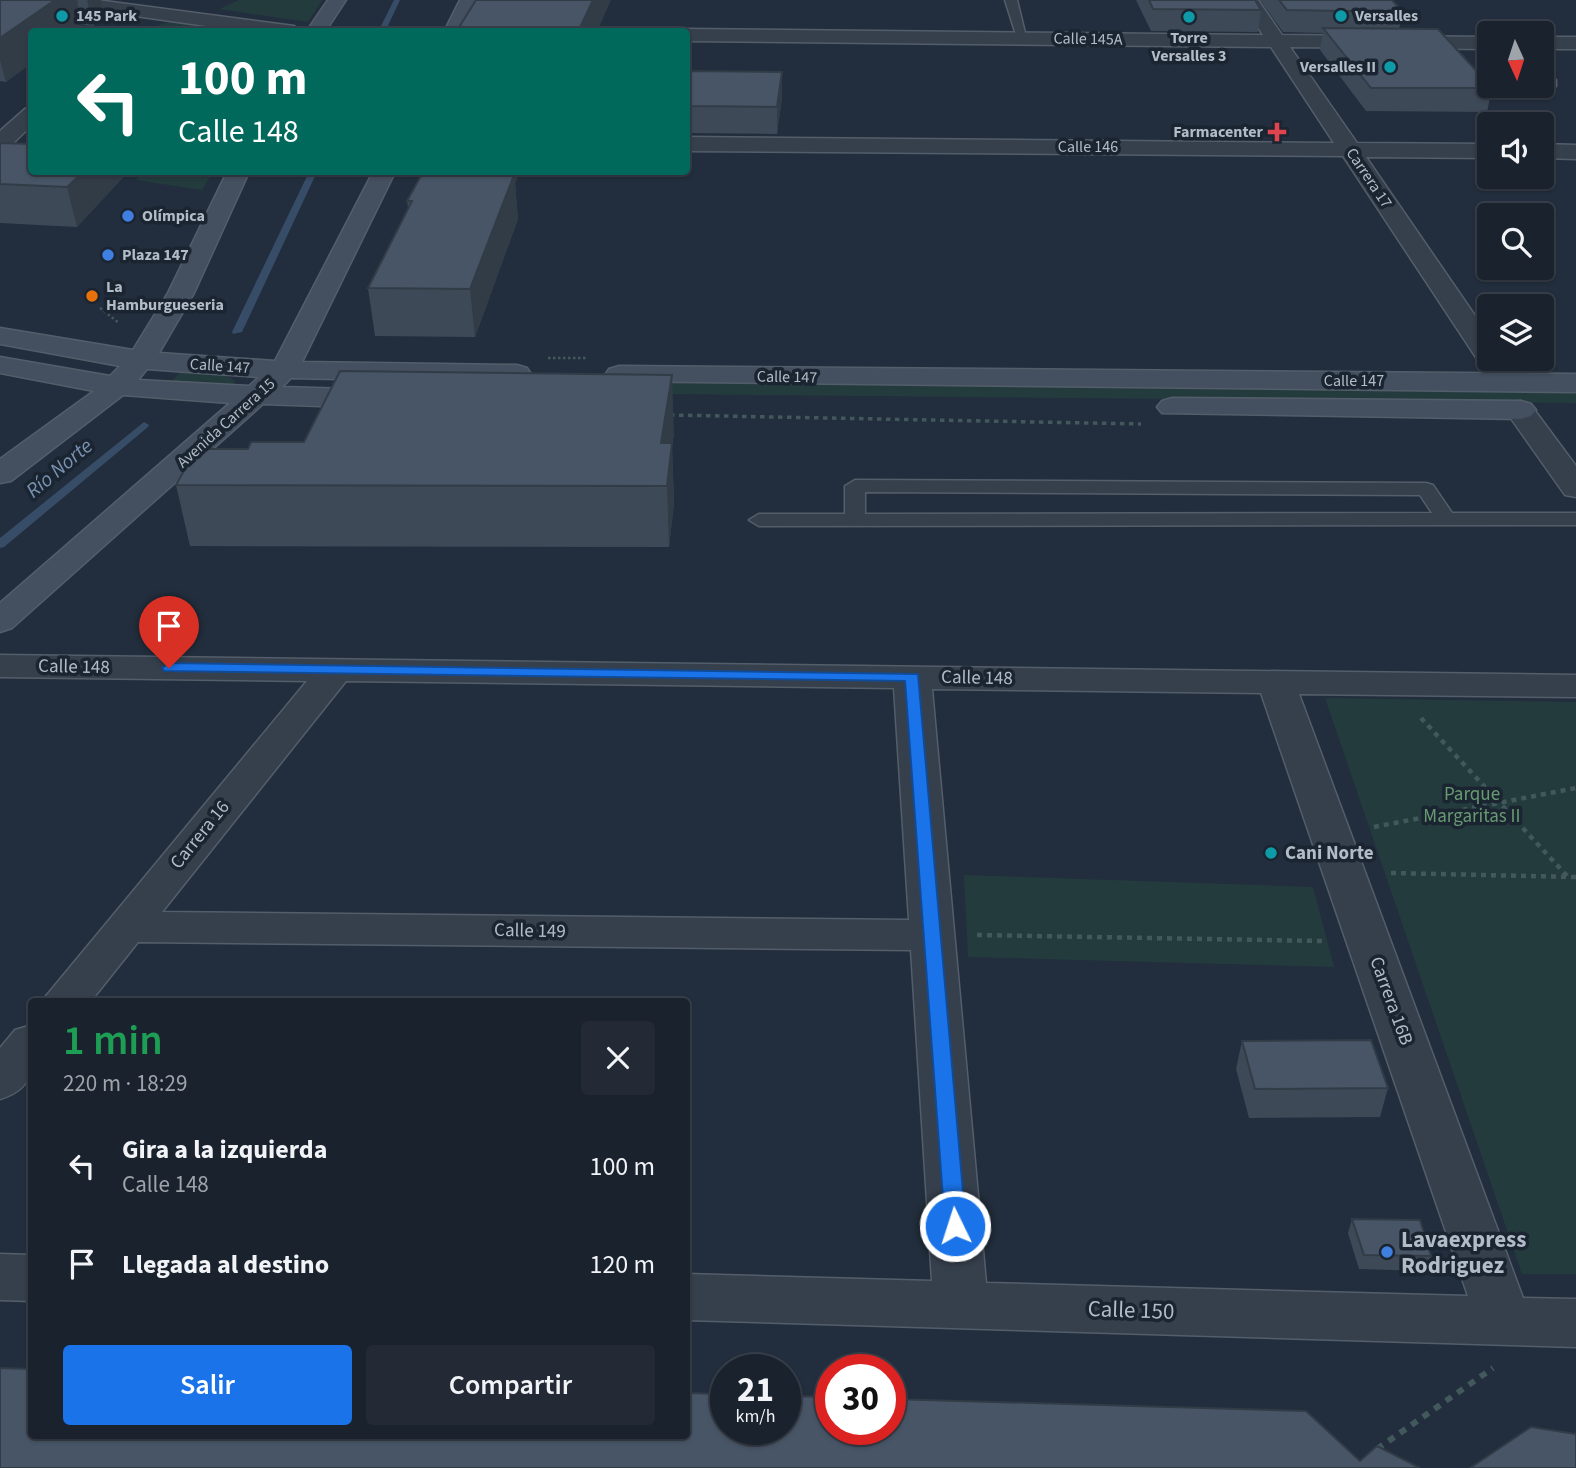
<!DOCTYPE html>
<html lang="es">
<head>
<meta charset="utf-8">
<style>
  :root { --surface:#1a222e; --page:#232a36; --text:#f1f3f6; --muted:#9fa4aa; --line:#383f4a; --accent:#1a73e8 }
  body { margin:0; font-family:"Source Sans 3",sans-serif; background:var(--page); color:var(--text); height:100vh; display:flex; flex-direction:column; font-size:26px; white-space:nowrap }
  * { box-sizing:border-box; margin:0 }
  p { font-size:23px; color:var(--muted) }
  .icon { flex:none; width:38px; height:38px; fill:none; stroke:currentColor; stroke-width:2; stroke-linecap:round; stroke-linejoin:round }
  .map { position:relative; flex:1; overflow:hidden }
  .side { position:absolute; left:28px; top:998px; width:662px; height:441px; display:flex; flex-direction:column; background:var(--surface); border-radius:7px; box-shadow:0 2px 5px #0004,0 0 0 2px var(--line) }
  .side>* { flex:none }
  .banner { position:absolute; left:28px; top:28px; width:662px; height:147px; border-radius:7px; box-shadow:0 2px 5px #0004,0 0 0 2px var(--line); background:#00695c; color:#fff; overflow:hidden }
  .needle { width:46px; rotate:177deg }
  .tools { position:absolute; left:1477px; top:21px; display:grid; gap:14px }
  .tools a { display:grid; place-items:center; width:77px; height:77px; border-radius:7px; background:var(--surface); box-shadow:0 2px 5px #0004,0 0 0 2px var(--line); font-size:35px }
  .speed { position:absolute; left:710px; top:1354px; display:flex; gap:14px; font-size:35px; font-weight:700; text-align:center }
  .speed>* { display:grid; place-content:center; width:91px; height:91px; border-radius:50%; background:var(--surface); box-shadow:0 2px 5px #0004,0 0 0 2px var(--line); line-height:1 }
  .speed small { font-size:18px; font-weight:400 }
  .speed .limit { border:10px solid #d22; background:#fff; color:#111 }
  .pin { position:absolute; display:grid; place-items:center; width:60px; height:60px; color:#fff; margin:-72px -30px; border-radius:50% 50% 50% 0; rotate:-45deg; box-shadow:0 0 7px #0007 }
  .pin .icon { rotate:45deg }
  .me { position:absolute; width:77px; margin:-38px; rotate:356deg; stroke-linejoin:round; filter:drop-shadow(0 0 5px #0008) }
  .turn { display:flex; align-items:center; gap:24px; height:147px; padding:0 35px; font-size:32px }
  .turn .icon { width:91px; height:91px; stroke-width:2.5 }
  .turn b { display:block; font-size:49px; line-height:60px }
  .round { display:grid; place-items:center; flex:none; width:74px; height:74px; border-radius:7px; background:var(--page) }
  .head { display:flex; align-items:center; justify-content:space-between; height:119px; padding:0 35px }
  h1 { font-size:42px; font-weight:600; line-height:52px; color:#1e9e55 }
  .primary-button { display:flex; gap:14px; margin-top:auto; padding:14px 35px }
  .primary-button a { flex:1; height:80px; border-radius:7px; background:var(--accent); color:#fff; font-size:28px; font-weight:600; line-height:80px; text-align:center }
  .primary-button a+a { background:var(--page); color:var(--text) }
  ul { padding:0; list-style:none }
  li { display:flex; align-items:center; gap:21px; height:98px; padding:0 35px }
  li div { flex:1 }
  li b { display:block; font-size:26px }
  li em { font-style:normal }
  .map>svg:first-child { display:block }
  .green { fill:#243b3e }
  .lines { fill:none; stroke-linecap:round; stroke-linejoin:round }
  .stream { fill:#374c66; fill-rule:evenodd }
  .lane-casing { stroke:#545e6a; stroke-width:3 }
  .street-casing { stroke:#545e6a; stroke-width:3 }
  .secondary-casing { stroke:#545e6a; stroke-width:3 }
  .path-far3 { stroke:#42585b; stroke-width:2.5; stroke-dasharray:2.5 2.5; stroke-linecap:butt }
  .path-far2 { stroke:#42585b; stroke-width:3.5; stroke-dasharray:4.5 4.5; stroke-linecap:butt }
  .path-far1 { stroke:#42585b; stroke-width:4.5; stroke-dasharray:5 5; stroke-linecap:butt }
  .path { stroke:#42585b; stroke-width:6; stroke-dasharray:7 7; stroke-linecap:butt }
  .lane { fill:#36404d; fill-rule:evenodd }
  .street { fill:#36404d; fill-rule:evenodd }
  .secondary { fill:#444f60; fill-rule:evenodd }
  .wall { fill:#3e4958 }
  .shaded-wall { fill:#323c47 }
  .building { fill:#485566; stroke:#323c47; stroke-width:2 }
  .route { fill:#1a73e8; stroke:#114b97; stroke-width:2 }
  .culture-dot { fill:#0f9aa8; stroke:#1b2531; stroke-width:2.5 }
  .health-dot { fill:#e0444e; stroke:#1b2531; stroke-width:2.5 }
  .shop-dot { fill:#3f7fe0; stroke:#1b2531; stroke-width:2.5 }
  .food-dot { fill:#e8710a; stroke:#1b2531; stroke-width:2.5 }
  .labels { text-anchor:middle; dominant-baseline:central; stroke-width:7; stroke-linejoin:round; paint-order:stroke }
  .far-poi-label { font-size:16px; font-weight:bold; fill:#b2bbc8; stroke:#1b2531; text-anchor:start }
  .far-street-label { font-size:16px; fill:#b2bbc8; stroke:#1b2531 }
  .street-label { font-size:19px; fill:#b2bbc8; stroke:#1b2531 }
  .park-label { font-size:19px; fill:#689a72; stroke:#1b2531 }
  .poi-label { font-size:19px; font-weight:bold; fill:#b2bbc8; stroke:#1b2531; text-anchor:start }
  .water-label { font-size:21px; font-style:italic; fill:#7992b1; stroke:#1b2531 }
  .near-poi-label { font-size:23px; font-weight:bold; fill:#b2bbc8; stroke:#1b2531; text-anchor:start }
  .near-street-label { font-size:23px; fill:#b2bbc8; stroke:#1b2531 }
</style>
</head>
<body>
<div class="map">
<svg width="1576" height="1468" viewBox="0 0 1576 1468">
  <rect width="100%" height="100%" fill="#222e3d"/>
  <!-- green -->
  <path class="green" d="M239 0H322L308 22 219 9Z
    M173 21 251 32H135Z
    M142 172H213L202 190 136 180Z
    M184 368 221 372 235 381 233 386 171 382Z
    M451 379 1576 388V403L446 392Z
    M1325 698 1576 702V1274H1522Z
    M964 875 1313 887 1334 967 968 957Z"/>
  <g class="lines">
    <!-- stream -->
    <path class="stream" d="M394 0H400L385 32H378Z
      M309 172H317L242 332 233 334 232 332Z
      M144 422 149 425 148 427 4 547 0 548V538Z"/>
    <defs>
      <path id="lane" d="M1005 0H1017L1027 41 1017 38Z
        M1542 69 1556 80V86H1546L1542 80Z
        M855 480 1426 483 1433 485 1452 513H1576V525L759 526 749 520 759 514H845V486ZM865 492 1420 495 1432 513 865 514Z"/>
      <path id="street" d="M48 0H97L294 26 303 32H249L57 5Z
        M1240 0H1258L1282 35 1489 37V49L1290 47 1357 143 1489 144V158L1366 157 1489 336V359H1501L1499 362 1489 364 1479 362 1343 156 686 151V137L1334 143 1271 47 686 41V32H679L686 29 1263 35Z
        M1542 37H1576V49H1542Z
        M32 107V125L8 148 0 150V131L25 109Z
        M1542 144 1576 145V159L1542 158Z
        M1520 401 1530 404 1576 466V497L1565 495 1505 410 1510 404Z
        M0 655 1576 675V697L1299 694 1523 1298 1576 1299V1347L686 1320V1274L932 1281 911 950 138 942 91 1001H42L307 681 0 677ZM346 681 894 688 909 920 162 912ZM932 689 1261 693 1468 1296 986 1283Z
        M32 1025C32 1060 40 1087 0 1099V1048L15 1030Z
        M0 1254 32 1255V1301L0 1300Z"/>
      <path id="secondary" d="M328 0H346L325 32H306Z
        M460 0H478L463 32H444Z
        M227 172H249L194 293 159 353 275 361 373 172H395L302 362 517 365 527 368 531 374 527 380 517 383 291 378 282 387 349 389 359 392 364 398 359 404 349 407 263 404 12 628 0 632V603L230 403 123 395 11 481 0 483V459L94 391 0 373V357L110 376 120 366 0 344V328L133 350 168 293ZM147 369 259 377 249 386 138 380Z
        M619 366 1576 374V392L609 381 605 375 609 369Z
        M1172 398 1521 401 1531 404 1536 410 1531 416 1521 419 1162 413 1157 407 1162 401Z"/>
    </defs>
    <!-- lane casing -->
    <use href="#lane" class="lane-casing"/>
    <!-- street casing -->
    <use href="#street" class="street-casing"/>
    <!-- secondary casing -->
    <use href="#secondary" class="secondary-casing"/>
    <!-- path-far3 -->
    <path class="path-far3" d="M100 308 119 323
      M548 358H588"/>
    <!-- path-far2 -->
    <path class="path-far2" d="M670 415 1141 424"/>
    <!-- path-far1 -->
    <path class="path-far1" d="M1421 718 1568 877
      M1374 827 1576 788
      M1391 873 1576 877
      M977 935 1322 941"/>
    <!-- path -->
    <path class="path" d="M1377 1449 1493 1368"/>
    <!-- lane -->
    <use href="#lane" class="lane"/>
    <!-- street -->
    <use href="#street" class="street"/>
    <!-- secondary -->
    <use href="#secondary" class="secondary"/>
  </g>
  <!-- wall -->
  <path class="wall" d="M0 0H101L104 14 93 26 82 25 6 82 0 81Z
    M1136 0H1255L1261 10 1258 32 1151 31Z
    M1260 0H1392L1403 12 1399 29 1492 88 1487 112 1366 111 1320 50 1323 33 1283 32Z
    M686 71 782 98 777 134 686 133Z
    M0 143 32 172H128L77 227 0 223Z
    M423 172H520L515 183 518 219 475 337 375 336 368 288 408 208 407 201Z
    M674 433 672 446 674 503 669 547 190 546 176 485 248 449 304 442Z
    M1242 1041 1388 1088 1380 1117 1249 1118 1236 1069Z
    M1352 1219 1431 1256 1426 1271 1359 1269 1348 1233Z"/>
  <!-- shaded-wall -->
  <path class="shaded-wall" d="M55 0H77L82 25 74 32H32V63L6 82 0 60V38Z
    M87 0H101L104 14 93 26Z
    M593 0H611L597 32H578Z
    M782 72V98L777 134V107Z
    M83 172H128L77 227 67 187Z
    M496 172H520L515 183 518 219 475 337 470 289Z
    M672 375 674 433 672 446 674 503 669 547 667 486 661 443Z"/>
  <!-- building -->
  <path class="building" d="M0 0H55L0 38Z
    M476 0H593L578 32H456Z
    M1149 0H1255L1261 10 1153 9Z
    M1279 0H1392L1403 12 1287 10Z
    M1323 28 1438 29 1492 88H1371Z
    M686 71 782 72 777 107 686 106Z
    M0 143 32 144V172H83L67 187 0 184Z
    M423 172H496L495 175H514L470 289 368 288 412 201H407Z
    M340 371 672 375 661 443H672L667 486 176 485 196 449H248L251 442H304Z
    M1371 1040 1388 1088 1255 1089 1242 1041Z
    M1352 1219 1420 1220 1431 1256 1364 1255Z
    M0 1368 32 1369V1435H379L384 1440 393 1435H686V1393L726 1394V1430H786V1396L831 1397V1430H891V1399L1306 1411 1360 1461 1377 1446 1420 1468H0Z
    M1531 1427 1576 1434V1468H1470Z"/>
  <!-- route -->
  <path class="route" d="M169 663 918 674 966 1226 963 1232 955 1234 948 1232 945 1226 905 681 164 671 162 668Z"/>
  <!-- markers -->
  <g class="culture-dot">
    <circle cx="62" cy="16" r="7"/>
    <circle cx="1341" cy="16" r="7"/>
    <circle cx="1189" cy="17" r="7"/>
    <circle cx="1390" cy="67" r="7"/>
    <circle cx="1271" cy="853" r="7"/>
  </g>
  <path class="health-dot" d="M1273.5 121.5h7v7h7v7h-7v7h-7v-7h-7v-7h7z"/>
  <g class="shop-dot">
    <circle cx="128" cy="216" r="7"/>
    <circle cx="108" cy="255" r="7"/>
    <circle cx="1387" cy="1252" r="7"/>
  </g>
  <circle class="food-dot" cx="92" cy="296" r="7"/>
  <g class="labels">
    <!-- far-poi labels -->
    <g class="far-poi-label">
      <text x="76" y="16">145 Park</text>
      <text x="1355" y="16">Versalles</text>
      <text x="1189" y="38" text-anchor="middle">Torre<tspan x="1189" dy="18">Versalles 3</tspan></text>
      <text x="1376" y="67" text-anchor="end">Versalles II</text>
      <text x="1263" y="132" text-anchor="end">Farmacenter</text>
      <text x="142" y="216">Olímpica</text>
      <text x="122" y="255">Plaza 147</text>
      <text x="106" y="287">La<tspan x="106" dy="18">Hamburgueseria</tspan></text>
    </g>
    <!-- far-street labels -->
    <g class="far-street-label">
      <text transform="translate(1088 39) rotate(1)">Calle 145A</text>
      <text x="1088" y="147">Calle 146</text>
      <text transform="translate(1369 178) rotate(56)">Carrera 17</text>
      <text transform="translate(220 366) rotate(4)">Calle 147</text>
      <text transform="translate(787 377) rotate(1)">Calle 147</text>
      <text x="1354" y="381">Calle 147</text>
      <text transform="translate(226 423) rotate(-42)">Avenida Carrera 15</text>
    </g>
    <!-- street labels -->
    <g class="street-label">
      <text transform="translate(74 667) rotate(1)">Calle 148</text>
      <text transform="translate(977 678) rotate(1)">Calle 148</text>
      <text transform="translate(200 835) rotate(-51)">Carrera 16</text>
      <text transform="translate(530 931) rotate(1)">Calle 149</text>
      <text transform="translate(1391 1001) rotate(70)">Carrera 16B</text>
    </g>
    <!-- park labels -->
    <g class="park-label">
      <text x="1472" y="794">Parque<tspan x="1472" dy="22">Margaritas II</tspan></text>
    </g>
    <!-- poi labels -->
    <g class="poi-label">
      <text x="1285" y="853">Cani Norte</text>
    </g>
    <!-- water labels -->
    <g class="water-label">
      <text transform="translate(59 468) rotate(-40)">Río Norte</text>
    </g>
    <!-- near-poi labels -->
    <g class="near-poi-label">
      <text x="1401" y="1239">Lavaexpress<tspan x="1401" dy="26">Rodriguez</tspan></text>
    </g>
    <!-- near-street labels -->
    <g class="near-street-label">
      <text transform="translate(1131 1310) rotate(2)">Calle 150</text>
    </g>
  </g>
</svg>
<div class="tools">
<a><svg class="needle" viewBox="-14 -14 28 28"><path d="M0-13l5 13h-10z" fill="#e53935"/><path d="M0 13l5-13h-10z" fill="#9fa4aa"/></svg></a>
<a><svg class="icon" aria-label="sound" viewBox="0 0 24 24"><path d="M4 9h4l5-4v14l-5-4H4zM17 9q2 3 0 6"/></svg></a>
<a><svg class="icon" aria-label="search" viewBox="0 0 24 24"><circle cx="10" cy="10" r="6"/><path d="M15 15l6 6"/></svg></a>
<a><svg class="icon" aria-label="layers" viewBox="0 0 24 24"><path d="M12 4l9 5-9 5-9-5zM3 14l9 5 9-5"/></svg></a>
</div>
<div class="speed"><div>21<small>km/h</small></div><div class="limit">30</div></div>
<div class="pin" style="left:169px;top:668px;background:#d93025"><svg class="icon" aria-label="arrive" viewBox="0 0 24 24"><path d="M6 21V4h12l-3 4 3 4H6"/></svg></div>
<svg class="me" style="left:955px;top:1226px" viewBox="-20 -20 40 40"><circle r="17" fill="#1a73e8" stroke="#fff" stroke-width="3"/><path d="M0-11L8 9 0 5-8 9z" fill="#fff"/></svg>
<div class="banner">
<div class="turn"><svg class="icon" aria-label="left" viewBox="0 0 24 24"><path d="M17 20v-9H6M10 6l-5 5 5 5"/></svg><div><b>100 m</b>Calle 148</div></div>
</div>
<section class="side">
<div class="head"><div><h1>1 min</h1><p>220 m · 18:29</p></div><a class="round"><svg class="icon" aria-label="close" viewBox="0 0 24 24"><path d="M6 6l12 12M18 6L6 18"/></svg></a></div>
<ul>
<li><svg class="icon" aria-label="left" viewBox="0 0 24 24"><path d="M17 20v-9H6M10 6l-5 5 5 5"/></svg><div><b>Gira a la izquierda</b><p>Calle 148</p></div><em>100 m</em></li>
<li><svg class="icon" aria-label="arrive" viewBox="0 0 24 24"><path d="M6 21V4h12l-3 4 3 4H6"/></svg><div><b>Llegada al destino</b></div><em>120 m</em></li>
</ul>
<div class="primary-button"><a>Salir</a><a>Compartir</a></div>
</section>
</div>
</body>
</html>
